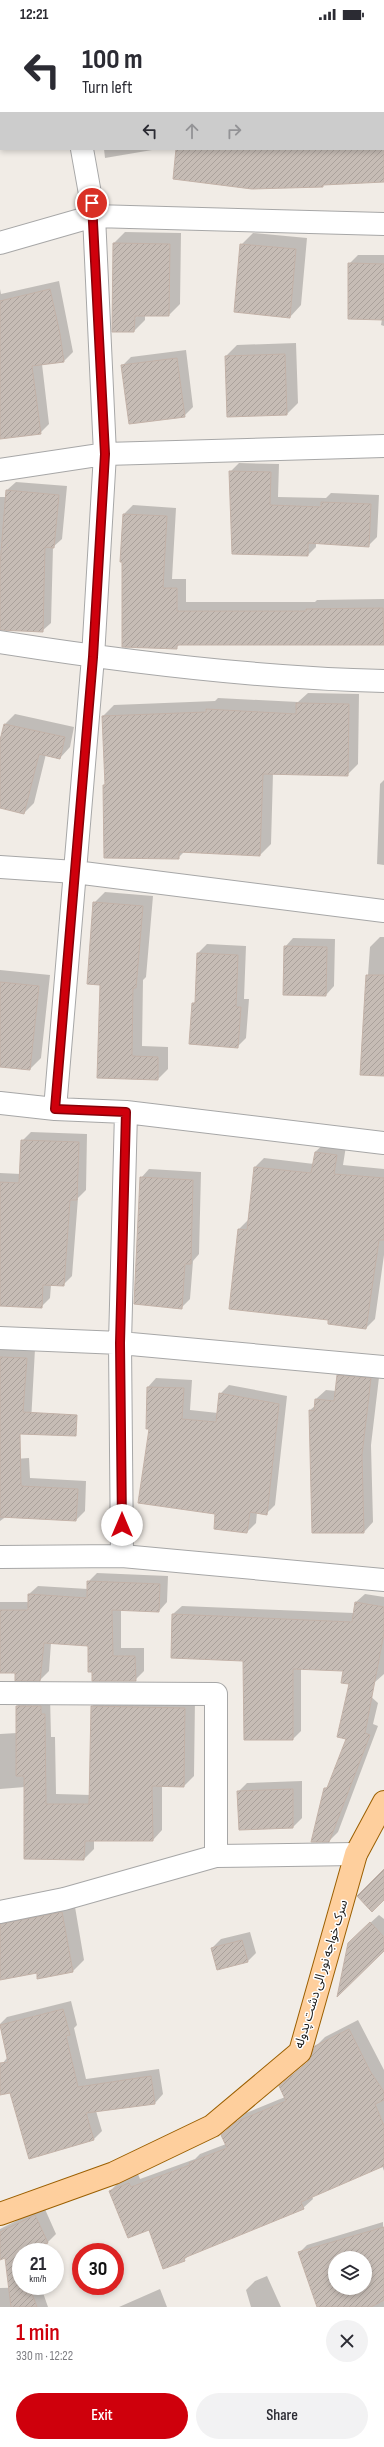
<!DOCTYPE html>
<html lang="en">
<head>
<meta charset="utf-8">
<style>
  :root { --surface:#fff; --page:#f2f2f3; --text:#2b2b33; --muted:#7c7c81; --accent:#cf000c }
  body { margin:0; font-family:"Sofia Sans Condensed","Noto Sans Arabic",sans-serif; background:var(--page); color:var(--text); height:100vh; display:flex; flex-direction:column; font-size:15px; white-space:nowrap }
  * { box-sizing:border-box; margin:0 }
  p { font-size:13px; color:var(--muted) }
  .icon { flex:none; width:22px; height:22px; fill:none; stroke:currentColor; stroke-width:2; stroke-linecap:round; stroke-linejoin:round }
  .map { position:relative; height:2279px; overflow:hidden }
  .side { display:flex; flex-direction:column; background:var(--surface); flex:1 }
  .side>* { flex:none }
  .top-card { position:absolute; left:0px; top:0px; width:384px; height:122px; box-shadow:0 2px 6px #0003; background:#fff; color:var(--text); overflow:hidden }
  .tools { position:absolute; left:328px; top:2223px; display:grid; gap:8px }
  .tools a { display:grid; place-items:center; width:44px; height:44px; border-radius:50%; background:var(--surface); box-shadow:0 2px 6px #0003; font-size:20px }
  .speed { position:absolute; left:12px; top:2215px; display:flex; gap:8px; font-size:20px; font-weight:700; text-align:center }
  .speed>* { display:grid; place-content:center; width:52px; height:52px; border-radius:50%; background:var(--surface); box-shadow:0 2px 6px #0003; line-height:1 }
  .speed small { font-size:10px; font-weight:400 }
  .speed .limit { border:6px solid #d22; background:#fff; color:#111 }
  .pin { position:absolute; display:grid; place-items:center; width:34px; height:34px; color:#fff; margin:-17px; border:2px solid #fff; border-radius:50%; box-shadow:0 1px 4px #0007 }
  .me { position:absolute; width:44px; margin:-22px; rotate:0deg; stroke-linejoin:round; filter:drop-shadow(0 0 3px #0008) }
  .turn { display:flex; align-items:center; gap:14px; height:84px; padding:0 16px; font-size:18px }
  .turn .icon { width:52px; height:52px; stroke-width:2.5 }
  .turn b { display:block; font-size:28px; line-height:34px }
  .lanes { display:flex; align-items:center; height:38px; padding:0 16px; background:#0003; justify-content:center; gap:20px; direction:ltr }
  .lanes .off { opacity:.35 }
  .round { display:grid; place-items:center; flex:none; width:42px; height:42px; border-radius:21px; background:var(--page) }
  .headline { display:flex; align-items:center; justify-content:space-between; height:68px; padding:0 16px }
  h1 { font-size:24px; font-weight:600; line-height:30px; color:var(--accent) }
  .button { display:flex; gap:8px; margin-top:auto; padding:8px 16px }
  .button a { flex:1; height:46px; border-radius:24px; background:var(--accent); color:#fff; font-size:16px; font-weight:600; line-height:46px; text-align:center }
  .button a+a { background:var(--page); color:var(--text) }
  .status { display:flex; justify-content:space-between; align-items:center; height:28px; padding:0 20px; background:var(--surface); direction:ltr }
  .status svg { height:11px; fill:currentColor }
  .map>svg:first-child { display:block }
  .shadow { fill:#0003; fill-rule:evenodd }
  .building { fill:url(#building-hatch); stroke:#c3b2a8; fill-rule:evenodd }
  .lines { fill:none; stroke-linecap:round; stroke-linejoin:round }
  .minor-casing { stroke:#a7a7a7; stroke-width:24 }
  .major-casing { stroke:#9b5f00; stroke-width:24 }
  .minor { stroke:#fff; stroke-width:22 }
  .major { stroke:#fecf9d; stroke-width:22 }
  .route-casing { stroke:#870008; stroke-width:10 }
  .route { stroke:#cf000c; stroke-width:7 }
  .labels { text-anchor:middle; dominant-baseline:central; stroke-width:3; stroke-linejoin:round; paint-order:stroke }
  .street-label { font-size:13px; fill:#202020; stroke:#fff }
</style>
</head>
<body>
<div class="status"><b>12:21</b><svg viewBox="0 0 49 12"><path d="M0 12V9h3v3zM5 12V6h3v6zM10 12V3h3v9zM15 12V0h3v12zM26 1h20v11H26zM47 4h2v5h-2z"/></svg></div>
<div class="map">
<svg width="384" height="2279" viewBox="0 0 384 2279">
  <defs>
    <pattern id="building-hatch" width="6" height="6" patternUnits="userSpaceOnUse"><rect width="6" height="6" fill="#c6bcb5"/><path d="M-1 1l2-2M0 6l6-6M5 7l2-2" fill="none" stroke="#aaa19b"/></pattern>
  </defs>
  <rect width="100%" height="100%" fill="#f1ece6"/>
  <!-- shadow -->
  <path class="shadow" d="M81 0H153V1H81Z
    M257 0H288V1H257Z
    M383 57 384 154 177 121H383Z
    M104 121H158L105 130Z
    M125 204 181 205 180 276 169 287H145V292L134 303 114 215Z
    M253 205 307 210 301 277 290 289 241 217Z
    M358 227H384V298L381 297 382 291 349 236Z
    M59 253 73 324 64 333 42 336 49 396 40 405 0 409V261L1 266Z
    M296 315 298 375 287 386 228 388 226 328 237 317Z
    M186 322 193 379 184 388 122 338 131 329Z
    M239 435 279 436 278 469 326 470 331 465 379 467 377 509 368 518 316 515V519L308 527 230 444Z
    M16 454 67 458 62 511 53 519 51 595 42 603 0 601V469H7V462Z
    M133 477 176 480 172 551H186V574H315L317 572 384 571V616H180L176 620 124 486Z
    M308 665 359 666 358 736 347 747 273 745 271 816 260 827 184 824 178 830 104 757 106 755 103 688 114 677 215 673 218 670 298 674Z
    M15 686 74 699 70 719 60 730 46 726 34 775 24 785 0 779V711L5 696Z
    M384 752V837L377 836 380 756Z
    M105 864 153 868 146 949 143 952 142 1018 168 1019V1041L158 1051 98 1050 101 956 94 875Z
    M380 909H384V1047L361 1046 370 919Z
    M293 910 335 911 334 958 326 967 285 919Z
    M207 916 246 918 244 971H249L246 1010 237 1019 193 976 196 973 198 925Z
    M0 942 50 947 41 1030 30 1041 0 1038Z
    M31 1104 87 1106 86 1162 78 1170 72 1248 63 1257H51L50 1270 41 1279 0 1277V1145L21 1146 22 1113Z
    M325 1115 346 1118 343 1137 384 1141V1227L375 1291 366 1300 329 1292 239 1201 248 1192 255 1139 264 1130 314 1136 315 1124Z
    M149 1141 201 1144 199 1226 193 1233 190 1271 181 1280 141 1150Z
    M0 1318 35 1321 31 1394 0 1401Z
    M347 1338 380 1341 371 1417 373 1494 364 1504H313L310 1382 316 1377V1371L326 1362 336 1363 338 1348Z
    M156 1350 192 1352 190 1382 218 1385 220 1366 229 1357 287 1368 275 1477 267 1485 257 1484 256 1495 247 1504 217 1485 150 1400 148 1359Z
    M29 1430 30 1450 86 1453 85 1483 76 1492 7 1488 0 1493V1432Z
    M97 1545 168 1548 167 1574 159 1583 121 1581V1620H144V1643L135 1652 89 1617 51 1615 49 1643 40 1652 16 1644H0V1574H29V1566L38 1558 88 1561V1554Z
    M365 1566 384 1569V1646L375 1654 323 1625 301 1640V1703L293 1711 244 1632 173 1586 182 1578 354 1585 356 1574Z
    M357 1656 378 1675 373 1696 378 1698 338 1804 329 1813 325 1761 330 1756 347 1710Z
    M26 1668H50L51 1709H55L56 1766 91 1767 92 1678 102 1668 195 1671 194 1748 184 1758 162 1757V1802L153 1812H94V1821L84 1831 25 1759 0 1761V1706L17 1705V1678Z
    M302 1753V1790L293 1799 240 1801 238 1764 247 1755Z
    M74 1873 84 1932 73 1943 38 1949 25 1892 36 1881Z
    M379 1887 384 1891V1921L358 1906Z
    M250 1904 256 1925 247 1934 212 1920 221 1911Z
    M71 1973 77 1997 74 2000 86 2051 159 2041 163 2066 155 2075 96 2083 102 2103 94 2111 2 2036 7 2030 0 1996 7 1989Z
    M358 1992 384 2042V2143L382 2137 312 2168 313 2171 303 2180 190 2226 184 2232 110 2163 119 2154 138 2146 140 2151 195 2131 200 2126 226 2116 222 2107 246 2085 285 2069 281 2058 310 2032 316 2018 325 2009Z
    M44 2179 56 2206 48 2214 0 2231V2201Z
    M383 2194 384 2279H318L299 2225 307 2217ZM335 2230H365V2260H335Z
    M267 2248 281 2279H251L246 2262 255 2253Z
    M41 2259 48 2279H0V2260Z
    M160 2261 167 2279H119Z"/>
  <!-- building -->
  <path class="building" d="M176 121H384V154L323 157V159L252 161 173 151Z
    M113 215 170 216 169 288H135L134 304H112Z
    M240 216 296 221 290 290 234 284Z
    M348 235 384 236V292L348 291Z
    M50 261 60 306 64 334 32 338 41 406 0 411V273Z
    M285 326 287 387 227 389 225 328Z
    M177 330 185 389 129 396 121 337Z
    M229 443 271 444 270 477 321 479V474L371 476 369 519 308 515V528L232 526Z
    M6 462 59 467 54 520 45 519 43 604 0 602V537Z
    M123 486 167 488 163 560H177V583H306V581L383 580 384 617H177V621L122 619V534H120Z
    M296 675 349 676 348 748 263 746 260 828 179 824V831L104 830 103 757H105L102 688 206 684V681L296 686Z
    M4 696 65 709 60 731 39 726 24 786 0 780V712Z
    M93 874 143 878 136 960H133L132 1028 158 1029V1052L97 1050 100 957 87 956Z
    M284 918 327 919 326 968 283 967Z
    M197 925 238 927 236 979H241L238 1020 189 1016 192 975H195Z
    M366 947H384V1048L360 1047Z
    M0 954 39 958 30 1042 0 1039Z
    M21 1112 79 1114 77 1172H70L64 1258 43 1257 42 1280 0 1278V1154L19 1155Z
    M315 1124 337 1127 334 1146 384 1150V1212H379L366 1301 328 1296V1292L229 1281 238 1201 247 1202 254 1139 311 1145Z
    M140 1149 193 1152 191 1236H185L182 1281 134 1276Z
    M0 1329 27 1330 23 1384 77 1387 76 1408 20 1406 21 1458 78 1461 76 1493 0 1489Z
    M337 1347 371 1350 362 1427 364 1505H312L309 1382 314 1383 315 1371 334 1373Z
    M147 1359 184 1360 182 1391 216 1394 219 1365 279 1376 267 1487 250 1484 247 1505 214 1501 215 1486 138 1475 149 1401H146Z
    M87 1553 160 1556 159 1584 112 1582 113 1628H135L136 1653H92V1644H88V1618L44 1615 40 1653H15V1645H0V1582H28V1566L87 1570Z
    M355 1574 384 1579V1605L365 1705 370 1707 329 1814H311L324 1760H327L346 1711 337 1709 349 1656 341 1655 343 1643 293 1641V1712H244L243 1633 171 1630 172 1586 352 1594Z
    M16 1678H41V1686H45L46 1776H89L91 1678 185 1680 184 1759 152 1758 153 1813H85L84 1832 24 1831V1748H16Z
    M293 1761V1800L239 1802 237 1763Z
    M384 1841V1872L372 1884 357 1868Z
    M62 1884 73 1944 37 1951V1945L0 1952V1896Z
    M370 1894 384 1909V1923L337 1969 348 1915Z
    M242 1912 248 1934 217 1942 211 1920Z
    M63 1981 70 2007 66 2008 78 2059 151 2048 155 2076 86 2085 94 2112 29 2131 10 2065 0 2067V2035L8 2034 0 1997Z
    M349 2001 370 2043 384 2064V2072L375 2076 384 2098V2138L301 2174 304 2181 184 2230 185 2233 163 2241 149 2202 128 2210 109 2163 129 2155 131 2159 190 2137 189 2135 227 2120 221 2107 236 2094 286 2073 279 2058 308 2034 315 2018Z
    M35 2187 48 2215 17 2226 21 2236V2258H29L37 2279H11L5 2230 0 2232V2204Z
    M384 2199V2272L371 2279H317L298 2224ZM335 2230H365V2260H335Z"/>
  <g class="lines">
    <defs>
      <path id="minor" d="M59 0 60 1
        M0 215 94 188 384 196
        M0 442 105 426 384 418
        M0 614C127 634 256 650 384 653
        M0 839 75 844 384 883
        M0 1075 55 1081 126 1084 384 1115
        M55 1081 93 629 105 426 94 188 82 121
        M0 1310 120 1315 384 1339
        M122 1528 120 1315 126 1084
        M0 1529 122 1528 384 1552
        M0 1665 216 1666V1828
        M0 1884 64 1871 216 1828 356 1826"/>
      <path id="major" d="M0 2186 114 2145 212 2098 300 2024 356 1826 384 1774"/>
    </defs>
    <!-- minor casing -->
    <use href="#minor" class="minor-casing"/>
    <!-- major casing -->
    <use href="#major" class="major-casing"/>
    <!-- minor -->
    <use href="#minor" class="minor"/>
    <!-- major -->
    <use href="#major" class="major"/>
  </g>
  <g class="lines">
    <defs>
      <path id="route" d="M92 175 105 426 93 629 55 1081 126 1084 120 1315 122 1497"/>
    </defs>
    <!-- route casing -->
    <use href="#route" class="route-casing"/>
    <!-- route -->
    <use href="#route" class="route"/>
  </g>
  <g class="labels">
    <!-- street labels -->
    <g class="street-label">
      <text transform="translate(321 1946) rotate(-73)">سرک خواجه نور الی دشت پدوله</text>
    </g>
  </g>
</svg>
<div class="tools">
<a><svg class="icon" aria-label="layers" viewBox="0 0 24 24"><path d="M12 4l9 5-9 5-9-5zM3 14l9 5 9-5"/></svg></a>
</div>
<div class="speed"><div>21<small>km/h</small></div><div class="limit">30</div></div>
<div class="pin" style="left:92px;top:175px;background:#d93025"><svg class="icon" aria-label="arrive" viewBox="0 0 24 24"><path d="M6 21V4h12l-3 4 3 4H6"/></svg></div>
<svg class="me" style="left:122px;top:1497px" viewBox="-20 -20 40 40"><circle r="19" fill="#fff"/><path d="M0-13L10 11 0 6-10 11z" fill="#cf000c"/></svg>
<div class="top-card">
<div class="turn"><svg class="icon" aria-label="left" viewBox="0 0 24 24"><path d="M17 20v-9H6M10 6l-5 5 5 5"/></svg><div><b>100 m</b>Turn left</div></div>
<div class="lanes"><svg class="icon" aria-label="left" viewBox="0 0 24 24"><path d="M17 20v-9H6M10 6l-5 5 5 5"/></svg><svg class="icon off" aria-label="ahead" viewBox="0 0 24 24"><path d="M12 20V5M6 11l6-6 6 6"/></svg><svg class="icon off" aria-label="right" viewBox="0 0 24 24"><path d="M7 20v-9h11M14 6l5 5-5 5"/></svg></div>
</div>
</div>
<section class="side">
<div class="headline"><div><h1>1 min</h1><p>330 m · 12:22</p></div><a class="round"><svg class="icon" aria-label="close" viewBox="0 0 24 24"><path d="M6 6l12 12M18 6L6 18"/></svg></a></div>
<div class="button"><a>Exit</a><a>Share</a></div>
</section>
</body>
</html>
